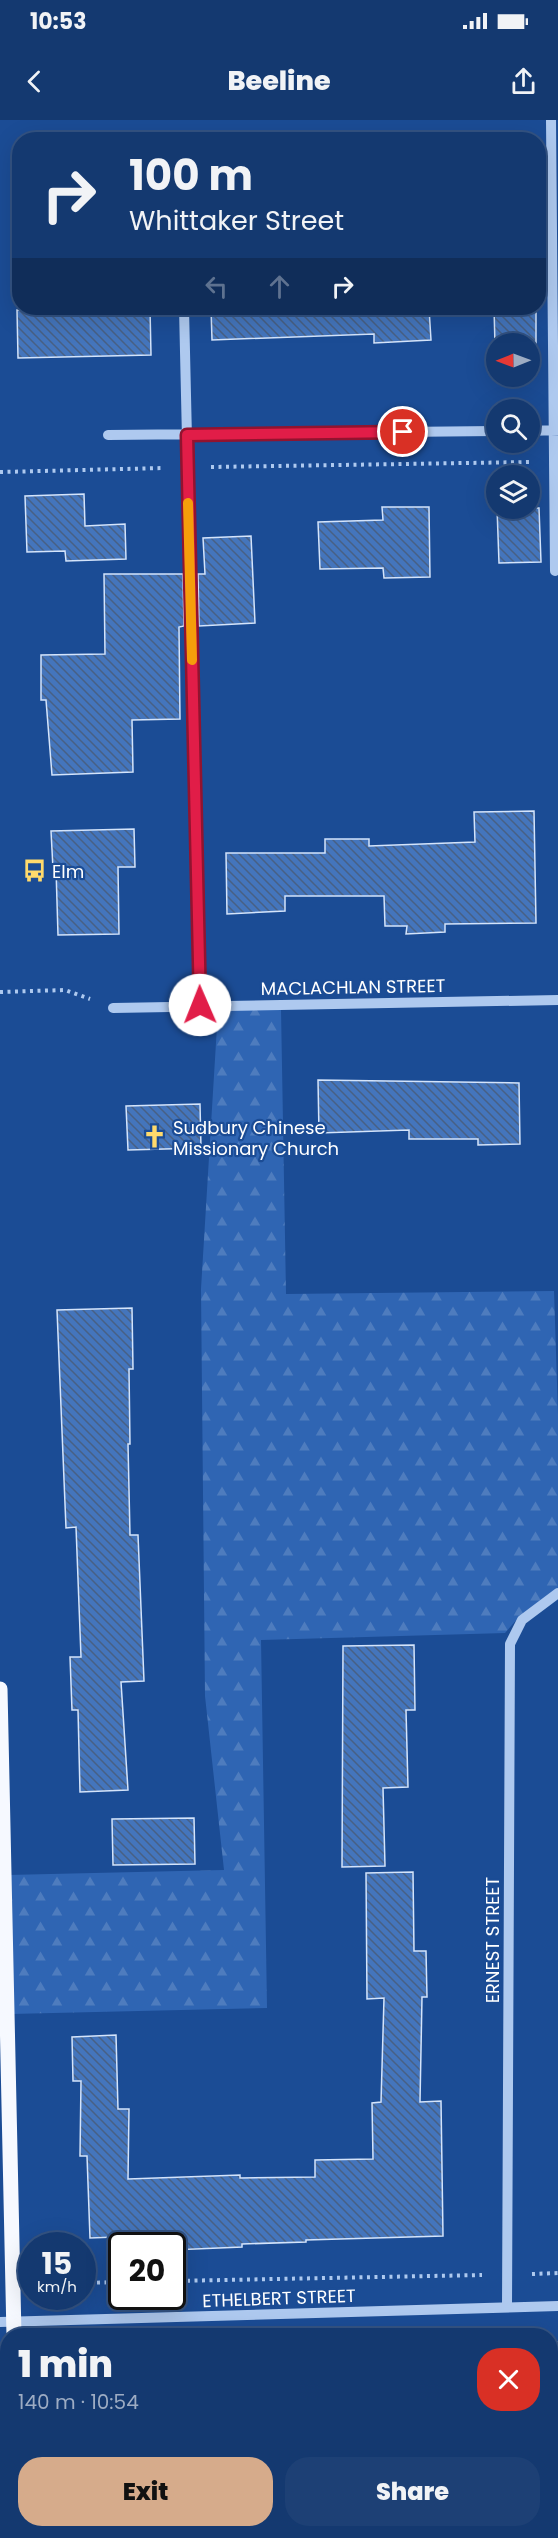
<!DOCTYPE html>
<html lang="en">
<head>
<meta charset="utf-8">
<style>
  :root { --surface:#143970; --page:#1d4075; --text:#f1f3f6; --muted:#9dacc3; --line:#335383; --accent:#d6ab8b }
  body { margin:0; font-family:Poppins,sans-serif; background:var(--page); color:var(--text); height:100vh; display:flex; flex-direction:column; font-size:22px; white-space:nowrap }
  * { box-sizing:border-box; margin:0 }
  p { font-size:20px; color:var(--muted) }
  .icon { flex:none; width:33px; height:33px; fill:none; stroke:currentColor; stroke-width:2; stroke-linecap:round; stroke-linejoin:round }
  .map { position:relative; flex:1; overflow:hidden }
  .sheet { position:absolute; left:0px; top:2208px; width:558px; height:210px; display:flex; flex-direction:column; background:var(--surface); border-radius:24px 24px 0 0; box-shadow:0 6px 24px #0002,0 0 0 2px var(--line) }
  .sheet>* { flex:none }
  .banner { position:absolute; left:12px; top:12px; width:534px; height:183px; border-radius:24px; box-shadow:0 6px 24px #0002,0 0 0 2px var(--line); background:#143970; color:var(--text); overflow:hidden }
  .needle { width:39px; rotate:269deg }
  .tools { position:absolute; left:486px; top:213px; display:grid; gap:12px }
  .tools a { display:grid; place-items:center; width:54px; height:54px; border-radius:50%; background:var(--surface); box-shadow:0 6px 24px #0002,0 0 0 2px var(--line); font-size:30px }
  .speed { position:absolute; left:18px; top:2112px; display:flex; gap:12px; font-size:30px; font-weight:700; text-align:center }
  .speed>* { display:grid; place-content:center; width:78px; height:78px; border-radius:50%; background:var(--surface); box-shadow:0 6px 24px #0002,0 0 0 2px var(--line); line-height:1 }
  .speed small { font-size:15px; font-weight:400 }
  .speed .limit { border:3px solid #111; border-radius:9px; background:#fff; color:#111 }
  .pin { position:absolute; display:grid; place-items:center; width:51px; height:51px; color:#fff; margin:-26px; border:3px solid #fff; border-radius:50%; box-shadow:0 2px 6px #0007 }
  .me { position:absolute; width:66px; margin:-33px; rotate:359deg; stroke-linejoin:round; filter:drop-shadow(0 0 4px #0008) }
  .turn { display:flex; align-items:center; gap:21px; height:126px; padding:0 18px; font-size:27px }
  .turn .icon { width:78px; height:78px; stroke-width:2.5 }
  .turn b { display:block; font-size:42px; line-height:51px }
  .lanes { display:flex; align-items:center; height:57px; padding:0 18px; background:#0003; justify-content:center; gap:30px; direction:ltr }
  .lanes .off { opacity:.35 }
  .round { display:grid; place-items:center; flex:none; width:63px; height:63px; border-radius:24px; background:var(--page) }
  .overview { display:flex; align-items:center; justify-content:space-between; height:102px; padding:0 18px }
  h1 { font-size:36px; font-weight:800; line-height:45px }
  .button { display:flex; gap:12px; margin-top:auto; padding:12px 18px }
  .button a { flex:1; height:69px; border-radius:24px; background:var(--accent); color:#111; font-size:24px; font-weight:800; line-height:69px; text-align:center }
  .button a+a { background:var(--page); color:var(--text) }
  .status { display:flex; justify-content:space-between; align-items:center; height:42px; padding:0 30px; background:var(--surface); direction:ltr }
  .status svg { height:16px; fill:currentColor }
  header { display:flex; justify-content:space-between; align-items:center; height:78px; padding:0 18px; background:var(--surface); font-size:27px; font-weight:800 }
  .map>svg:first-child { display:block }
  .forest { fill:url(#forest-firs) }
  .building { fill:url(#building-back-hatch); stroke:#d4e4fb; stroke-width:1.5 }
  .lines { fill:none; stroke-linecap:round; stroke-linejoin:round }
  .path { stroke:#aec9ef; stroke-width:4; stroke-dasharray:3 4.5; stroke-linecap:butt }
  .minor { stroke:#aec9ef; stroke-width:10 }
  .major { stroke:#f6f9ff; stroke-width:15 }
  .route-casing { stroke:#92132f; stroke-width:15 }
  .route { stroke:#e11d48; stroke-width:10 }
  .slow { stroke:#f59e0b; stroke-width:10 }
  .labels { text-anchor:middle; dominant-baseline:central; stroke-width:4.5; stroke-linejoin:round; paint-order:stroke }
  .poi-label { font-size:18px; fill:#fff; stroke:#1b4c95; text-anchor:start }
  .street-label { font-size:18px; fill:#fff; stroke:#1b4c95 }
</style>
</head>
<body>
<div class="status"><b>10:53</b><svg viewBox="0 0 49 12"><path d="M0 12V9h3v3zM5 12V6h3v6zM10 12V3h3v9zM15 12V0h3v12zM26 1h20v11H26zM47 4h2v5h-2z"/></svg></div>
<header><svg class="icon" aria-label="back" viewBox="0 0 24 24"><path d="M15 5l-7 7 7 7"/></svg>Beeline<svg class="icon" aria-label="share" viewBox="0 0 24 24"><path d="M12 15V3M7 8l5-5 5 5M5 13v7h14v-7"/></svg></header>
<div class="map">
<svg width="558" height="2418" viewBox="0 0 558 2418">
  <defs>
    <pattern id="forest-firs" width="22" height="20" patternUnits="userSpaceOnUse" patternTransform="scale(1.5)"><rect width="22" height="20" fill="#2f65b3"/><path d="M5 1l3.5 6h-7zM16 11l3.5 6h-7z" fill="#4e7cbe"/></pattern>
    <pattern id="building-back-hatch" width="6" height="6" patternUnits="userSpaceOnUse" patternTransform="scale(1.5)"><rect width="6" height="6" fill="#4475bc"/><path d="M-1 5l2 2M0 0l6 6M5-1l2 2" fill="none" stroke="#486084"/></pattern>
  </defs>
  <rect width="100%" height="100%" fill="#1b4c95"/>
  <!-- forest -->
  <path class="forest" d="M218 890H281L286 1174 554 1171 558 1295V1470L519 1497 505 1513 261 1520 267 1888 10 1894 8 1755 224 1750 205 1576 201 1169Z"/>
  <!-- building -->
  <path class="building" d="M150 188 151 235 18 238 17 190Z
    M211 188H429L431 220 374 223V214L212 220Z
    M494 188H536V225H495Z
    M84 374 85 406 125 404 126 439 66 441 65 431 27 432 25 376Z
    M382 387H429L430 457 384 458 383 448 320 449 318 402 383 400Z
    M497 388H539L541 442 499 443Z
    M251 416 255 503 199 506 198 454H205L203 418Z
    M104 454H183L184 506 179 507 180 599 132 600 133 652 52 655 46 580H41V535L105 534Z
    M534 691 536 803 445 804V812L406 814 407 806H385L384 776H285V791L227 794 226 733H325V719H369V726L475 722 474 692Z
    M134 709 135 747H118L119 814 58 815 56 749H53L51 711Z
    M318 960 519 963 520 1024 478 1025V1019H409V1010L319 1013Z
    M200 984 201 1028 128 1030 126 986Z
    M132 1188 133 1249H129L130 1324H128L130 1415H138L144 1561 121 1562 128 1670 80 1672 78 1590H72L70 1537H81L76 1407 66 1408 57 1190Z
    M414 1525 415 1590H406L408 1667 383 1668 385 1746 342 1747 343 1526Z
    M194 1698 195 1744 113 1745 112 1699Z
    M413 1752 414 1831H426L427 1877H422L420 1982 441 1981 443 2116 306 2120V2122L242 2124V2127L172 2130V2126H168V2115L90 2118 87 2036H80L81 1961H73L72 1917 116 1915 118 1989H129L128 2059 240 2055V2058L315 2057V2040L373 2039 372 1983 381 1982 384 1878 367 1879 366 1753Z"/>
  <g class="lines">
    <!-- path -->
    <path class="path" d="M211 347 530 342
      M0 352 164 348
      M0 872 65 870 90 879
      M532 2154 558 2153
      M172 2161 482 2155
      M82 2163 122 2162
      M550 2223H558
      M0 2247 8 2246
      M62 2410 64 2418"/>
    <!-- minor -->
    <path class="minor" d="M551 0 555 451
      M184 188 200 885
      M530 311 558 310
      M108 315 496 311
      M113 888 558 880
      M507 2187 510 1524 522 1500 558 1473
      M0 2202 558 2186"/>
    <!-- major -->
    <path class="major" d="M0 1569 14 2216
      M17 2410V2418"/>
  </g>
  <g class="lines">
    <defs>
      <path id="route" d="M200 885 187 315 403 312"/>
    </defs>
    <!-- route casing -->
    <use href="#route" class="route-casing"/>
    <!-- route -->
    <use href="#route" class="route"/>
    <!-- slow -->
    <path class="slow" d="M188 383 192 540"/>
  </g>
  <!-- icons -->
  <defs>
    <symbol id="bus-bare" viewBox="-9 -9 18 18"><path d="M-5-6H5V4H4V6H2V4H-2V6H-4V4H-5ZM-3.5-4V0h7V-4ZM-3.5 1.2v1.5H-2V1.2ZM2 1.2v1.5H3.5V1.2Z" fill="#ffda6c" stroke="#1b4c95" stroke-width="2.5" paint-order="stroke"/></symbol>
    <symbol id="church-bare" viewBox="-9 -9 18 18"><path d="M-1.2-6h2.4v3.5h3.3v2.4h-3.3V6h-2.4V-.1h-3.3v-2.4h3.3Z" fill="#ffda6c" stroke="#1b4c95" stroke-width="2.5" paint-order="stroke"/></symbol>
  </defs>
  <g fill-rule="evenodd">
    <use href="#bus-bare" x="18" y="734" width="33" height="33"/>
    <use href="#church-bare" x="138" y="1000" width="33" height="33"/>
  </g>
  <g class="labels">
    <!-- poi labels -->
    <g class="poi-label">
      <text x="52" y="751">Elm</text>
      <text x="173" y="1007">Sudbury Chinese<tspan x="173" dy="21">Missionary Church</tspan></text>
    </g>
    <!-- street labels -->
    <g class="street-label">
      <text transform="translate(353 867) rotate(-1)">MACLACHLAN STREET</text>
      <text transform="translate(492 1820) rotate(-90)">ERNEST STREET</text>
      <text transform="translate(279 2178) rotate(-2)">ETHELBERT STREET</text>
    </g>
  </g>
</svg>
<div class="tools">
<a><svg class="needle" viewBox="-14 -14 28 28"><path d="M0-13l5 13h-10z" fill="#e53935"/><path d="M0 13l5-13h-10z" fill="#9dacc3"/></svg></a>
<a><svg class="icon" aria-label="search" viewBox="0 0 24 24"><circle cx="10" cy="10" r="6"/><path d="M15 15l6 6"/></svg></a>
<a><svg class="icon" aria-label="layers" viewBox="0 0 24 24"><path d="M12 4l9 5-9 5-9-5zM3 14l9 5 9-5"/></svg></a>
</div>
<div class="speed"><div>15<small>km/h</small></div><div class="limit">20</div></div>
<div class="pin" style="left:403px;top:312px;background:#d93025"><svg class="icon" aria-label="arrive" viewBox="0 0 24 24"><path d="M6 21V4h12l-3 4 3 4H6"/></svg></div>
<svg class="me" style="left:200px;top:885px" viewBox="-20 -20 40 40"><circle r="19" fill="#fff"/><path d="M0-13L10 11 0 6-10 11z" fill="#e11d48"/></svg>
<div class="banner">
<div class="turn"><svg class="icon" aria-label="right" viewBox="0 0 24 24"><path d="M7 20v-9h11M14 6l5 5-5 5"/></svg><div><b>100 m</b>Whittaker Street</div></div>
<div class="lanes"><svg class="icon off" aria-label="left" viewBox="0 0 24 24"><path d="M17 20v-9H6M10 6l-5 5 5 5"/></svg><svg class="icon off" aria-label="ahead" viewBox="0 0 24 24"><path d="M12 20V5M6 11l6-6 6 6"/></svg><svg class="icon" aria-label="right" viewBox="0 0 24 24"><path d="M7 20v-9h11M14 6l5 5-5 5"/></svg></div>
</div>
<section class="sheet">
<div class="overview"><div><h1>1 min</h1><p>140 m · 10:54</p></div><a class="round" style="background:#d93025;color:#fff"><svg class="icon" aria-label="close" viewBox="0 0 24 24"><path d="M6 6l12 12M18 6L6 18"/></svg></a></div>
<div class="button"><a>Exit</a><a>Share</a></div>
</section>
</div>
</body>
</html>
